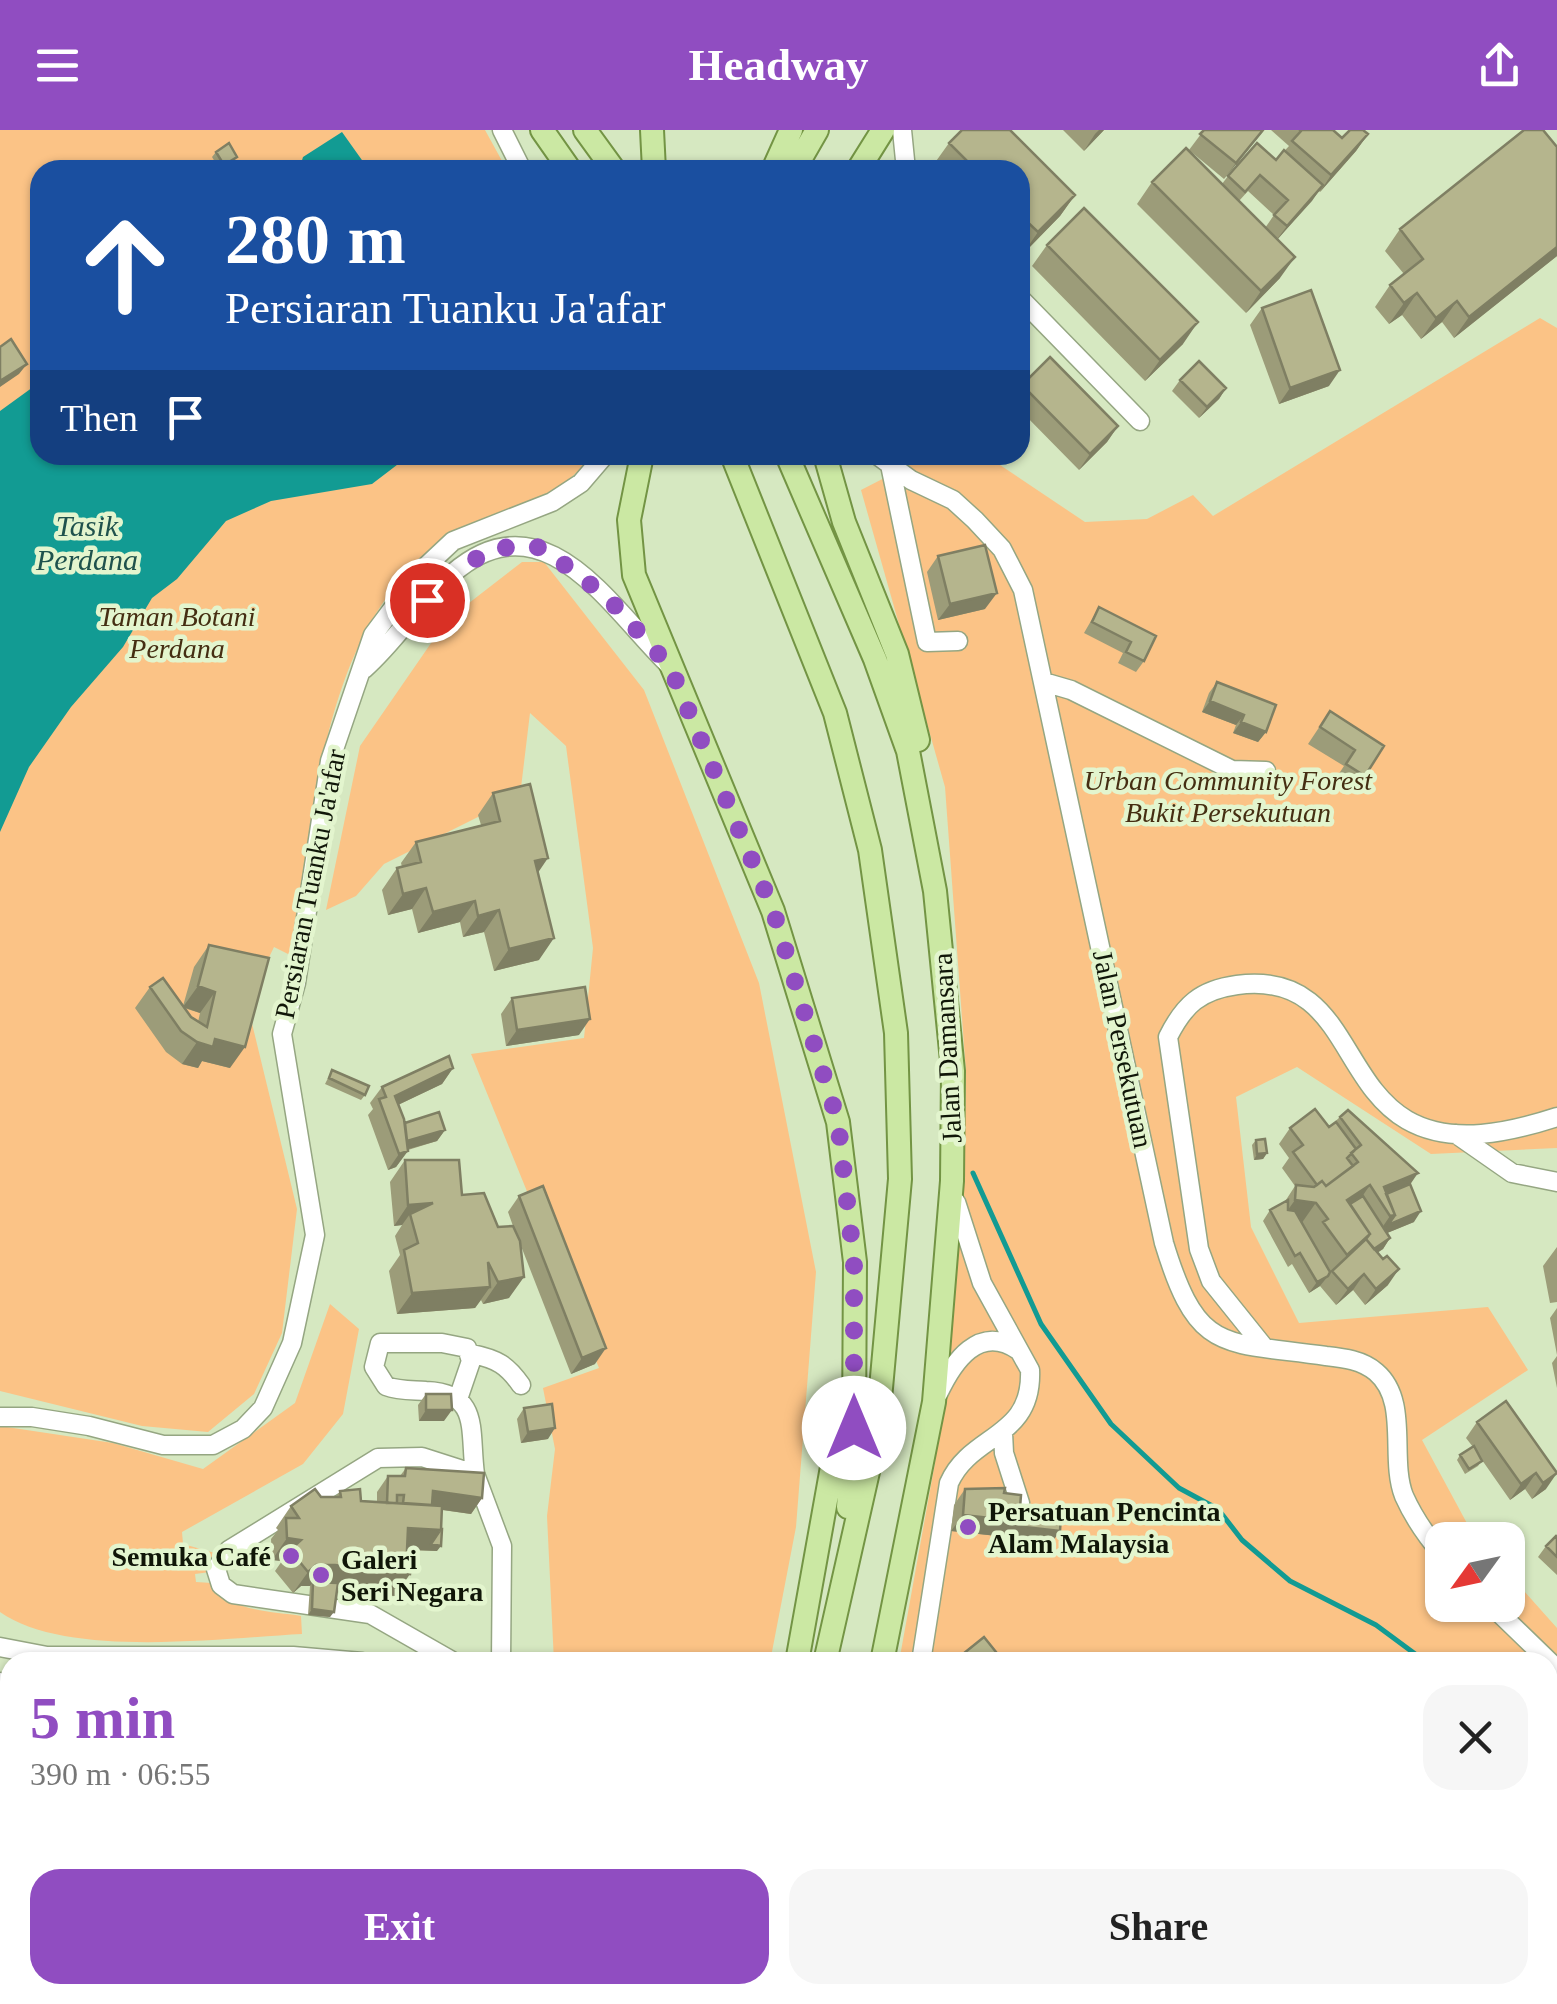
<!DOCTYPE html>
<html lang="en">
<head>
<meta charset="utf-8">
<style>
  :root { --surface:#fff; --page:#f6f6f6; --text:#222; --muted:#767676; --accent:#904dc1 }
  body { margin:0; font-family:"Times New Roman",serif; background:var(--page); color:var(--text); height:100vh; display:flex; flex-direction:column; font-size:38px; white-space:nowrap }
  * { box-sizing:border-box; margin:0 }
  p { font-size:32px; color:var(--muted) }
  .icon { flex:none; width:55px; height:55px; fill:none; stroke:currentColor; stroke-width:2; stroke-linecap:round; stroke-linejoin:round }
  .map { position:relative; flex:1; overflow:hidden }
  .side { position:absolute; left:0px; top:1522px; width:1558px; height:352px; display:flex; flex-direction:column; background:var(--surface); border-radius:30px 30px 0 0; box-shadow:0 2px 8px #0004 }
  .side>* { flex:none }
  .hud { position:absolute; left:30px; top:30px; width:1000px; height:305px; border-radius:30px; box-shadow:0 2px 8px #0004; background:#1a4fa0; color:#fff; overflow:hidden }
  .needle { width:65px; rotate:237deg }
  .tools { position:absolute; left:1425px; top:1392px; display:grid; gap:20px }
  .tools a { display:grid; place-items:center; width:100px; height:100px; border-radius:20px; background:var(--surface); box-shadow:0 2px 8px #0004; font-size:50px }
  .pin { position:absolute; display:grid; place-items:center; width:85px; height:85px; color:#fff; margin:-42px; border:5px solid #fff; border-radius:50%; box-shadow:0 2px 10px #0007 }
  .me { position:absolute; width:110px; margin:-55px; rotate:0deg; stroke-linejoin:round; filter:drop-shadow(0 0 8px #0008) }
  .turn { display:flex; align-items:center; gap:35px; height:210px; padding:0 30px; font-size:45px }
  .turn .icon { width:130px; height:130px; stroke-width:2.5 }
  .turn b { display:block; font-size:70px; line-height:85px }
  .then { display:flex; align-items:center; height:95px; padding:0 30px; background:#0003; gap:20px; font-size:38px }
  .round { display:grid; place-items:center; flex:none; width:105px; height:105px; border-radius:30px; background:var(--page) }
  .overview { display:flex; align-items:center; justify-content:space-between; height:170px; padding:0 30px }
  h1 { font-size:60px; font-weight:700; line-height:75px; color:var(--accent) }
  .button { display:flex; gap:20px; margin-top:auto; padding:20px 30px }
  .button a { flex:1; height:115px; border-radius:30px; background:var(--accent); color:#fff; font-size:40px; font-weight:700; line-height:115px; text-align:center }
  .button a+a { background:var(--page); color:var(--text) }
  header { display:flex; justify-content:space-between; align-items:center; height:130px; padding:0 30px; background:var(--accent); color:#fff; font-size:45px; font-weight:700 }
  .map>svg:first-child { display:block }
  .green { fill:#fbc386 }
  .water { fill:#129b93 }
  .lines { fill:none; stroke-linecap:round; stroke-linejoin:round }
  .stream { stroke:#129b93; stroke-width:5 }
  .minor-casing { stroke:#95a682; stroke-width:21 }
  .major-casing { stroke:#739444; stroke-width:26 }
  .minor { stroke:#fff; stroke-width:18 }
  .major { stroke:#cbe8a3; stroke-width:22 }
  .wall { fill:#9c9c79; fill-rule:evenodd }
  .shaded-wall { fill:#7f7f63 }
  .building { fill:#b5b58d; stroke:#7f7f63; stroke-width:2.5 }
  .route { stroke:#904dc1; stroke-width:18; stroke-dasharray:0 32.4 }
  .poi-dot { fill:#904dc1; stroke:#e3f5ce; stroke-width:4 }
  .labels { text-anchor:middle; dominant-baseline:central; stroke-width:9; stroke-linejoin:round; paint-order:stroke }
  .park-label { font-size:28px; font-style:italic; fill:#452e12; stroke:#e3f5ce }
  .street-label { font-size:28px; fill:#101608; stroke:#e3f5ce }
  .poi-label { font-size:28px; font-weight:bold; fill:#101608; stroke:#e3f5ce; text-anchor:start }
  .water-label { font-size:30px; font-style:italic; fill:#1f524d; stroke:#e3f5ce }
</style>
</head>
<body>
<header><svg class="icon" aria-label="menu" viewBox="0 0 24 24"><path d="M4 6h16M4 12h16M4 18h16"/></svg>Headway<svg class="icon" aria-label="share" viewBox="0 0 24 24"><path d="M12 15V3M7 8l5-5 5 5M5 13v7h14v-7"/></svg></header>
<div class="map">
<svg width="1557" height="1874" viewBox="0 0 1557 1874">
  <rect width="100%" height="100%" fill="#d6e8c1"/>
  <!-- green -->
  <path class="green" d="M0 0H485L507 40H40V325H591C560 373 499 376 453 404 321 486 312 689 294 827L274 817 247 873 297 1079 282 1203 254 1264 208 1302 142 1296 0 1261Z
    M1540 188 1557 198V1018L1431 1024 1297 937 1236 967 1251 1097 1299 1193 1488 1177 1528 1240 1422 1310 1476 1410H1442V1475H1508V1443L1557 1498V1874H839L841 1865H1548V1532H899L935 1333 964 1056 966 942 945 657 861 360 929 325H985L1085 392 1147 389 1193 365 1213 386Z
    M522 432H544L644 560 759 853 816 1142 796 1397 770 1532H554L547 1386 555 1319 543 1258 599 1238 471 924 584 908 593 818 566 616 530 583 520 666 384 734 356 766 326 780 360 616 447 490Z
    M330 1174 359 1199 343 1284 303 1334 182 1402 183 1414 215 1423 210 1442 195 1444 196 1452 212 1453C229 1482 271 1481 301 1486L302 1504C222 1508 66 1529 0 1482V1296L113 1313 203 1339 295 1273Z
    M0 1561 10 1564V1865H60L47 1874H0Z
    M110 1865H693L691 1874H97Z"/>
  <!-- water -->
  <path class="water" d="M342 2 369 40H299L303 27Z
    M40 252V325H410L372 354 271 371 226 391 177 449 152 468 123 517 71 577 29 637 0 702V281Z"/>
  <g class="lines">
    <!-- stream -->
    <path class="stream" d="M973 1043 1041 1194 1111 1294 1179 1358 1218 1379 1242 1410 1290 1451 1376 1495 1426 1532"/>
    <defs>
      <path id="minor" d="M502 0 522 40
        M902 0 906 40
        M1020 168 1140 291
        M877 325 911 350 953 370 975 390 1002 419 1023 460 1164 1113C1198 1225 1222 1211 1326 1226 1344 1228 1362 1230 1376 1242 1410 1271 1389 1328 1404 1366 1413 1386 1428 1408 1442 1424
        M890 335 927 512 958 511
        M364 539C397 510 419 472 453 443 545 364 611 479 670 536
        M1047 553 1071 560 1232 640 1266 641
        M1456 1004 1512 1043 1557 1052
        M1264 1217 1211 1151 1199 1119 1168 907C1184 875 1200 860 1237 855 1344 841 1338 950 1407 990 1452 1016 1511 1002 1557 987
        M472 1224C497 1229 507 1235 521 1255
        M938 1264C953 1232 979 1193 1018 1220
        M459 1266 471 1231 467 1218 442 1213H380L374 1237 386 1256C399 1261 412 1260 426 1261 481 1263 469 1300 475 1344
        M0 1287H32L89 1296 163 1315H213L243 1299 263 1278 292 1213 315 1105 282 904 296 853 330 631 373 505 421 441 453 411 552 372 581 353 605 325
        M1003 1303 1004 1323 1020 1373
        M1491 1475 1557 1539
        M0 1517 47 1526H293L362 1532
        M454 1532 370 1484 233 1464 221 1455 216 1439 229 1420 378 1328 422 1327 475 1344 502 1416 501 1532
        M921 1532 949 1353C971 1303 1033 1309 1030 1240L982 1153 956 1072
        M0 1552 10 1555
        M1548 1697 1557 1695
        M70 1874 81 1865
        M304 1874 316 1865
        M472 1874 477 1865
        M848 1874 850 1865
        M883 1874 884 1865
        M1018 1874 1022 1865"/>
      <path id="major" d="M542 0 570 40
        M585 0 614 40
        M652 0 654 40
        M773 40 791 0
        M794 40 817 0
        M858 40 883 0
        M642 325 629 390 634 445 773 781 838 992 855 1132 854 1298 848 1377
        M732 325 835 583 870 720 896 903 900 1049 877 1302 825 1532
        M787 325 875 529 908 621 935 761 953 941 952 1051 934 1272 882 1532
        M825 325 844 392 897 524 918 610
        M797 1532 844 1270
        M725 1874 727 1865
        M747 1874 750 1865
        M814 1874 816 1865"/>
    </defs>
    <!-- minor casing -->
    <use href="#minor" class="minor-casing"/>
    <!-- major casing -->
    <use href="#major" class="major-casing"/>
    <!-- minor -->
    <use href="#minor" class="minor"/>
    <!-- major -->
    <use href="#major" class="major"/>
  </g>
  <!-- wall -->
  <path class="wall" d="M962 0H1010L1075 65 1060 86 1023 124 1020 121V40H940L934 34 949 13Z
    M1063 0H1104L1084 21Z
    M1204 0H1264L1224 49 1189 20Z
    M1271 0H1333L1342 8 1368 4 1356 21 1320 62 1319 61 1277 110 1280 148 1246 183 1137 74 1152 52 1222 54 1228 46 1276 30 1289 16ZM1248 61 1274 85 1265 98 1239 71Z
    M1557 17V126L1454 208 1442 192 1421 209 1402 185 1389 194 1375 177 1390 155 1404 144 1385 121 1400 99Z
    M216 22 237 27 233 32 220 40 212 27Z
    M1047 115 1183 214 1145 251 1032 136Z
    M1262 178 1329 256 1279 274 1250 195Z
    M1180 250 1226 258 1219 269 1199 288 1172 261Z
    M1022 255 1118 296 1107 312 1079 340 1020 280V258Z
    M938 426 985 479 938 490 927 442Z
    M1099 477 1156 506 1144 531 1136 542 1118 533 1123 523 1084 503Z
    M1217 552 1266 602 1258 612 1233 603 1236 595 1202 582 1209 563Z
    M1330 581 1384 616 1353 662 1334 651 1344 636 1308 614Z
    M493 663 538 743 539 830 494 841 484 802 463 807 460 792 418 803 412 779 388 785 382 760 397 738 402 737 401 733 416 712 481 695 478 685Z
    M209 815 230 938 202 931 198 938 182 934 166 922 135 878 150 857 183 876 194 837ZM184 878 200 883 198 892 191 887Z
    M512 868 579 905 506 916 501 884Z
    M453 938 442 954 398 975 405 993 445 1000 437 1011 408 1020 396 1037 388 1040 368 985 373 979 370 973 382 957Z
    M332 940 365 965 361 970 325 954Z
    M1340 987 1410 1054 1414 1092 1387 1103 1390 1108 1383 1119 1377 1123 1388 1155 1365 1175 1353 1160 1336 1175 1320 1156 1309 1163 1292 1134 1288 1137 1263 1091 1270 1080 1284 1073 1295 1056 1282 1038 1289 1028 1279 1014 1290 998 1329 997Z
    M1256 1010 1267 1023 1263 1029 1254 1030 1252 1015Z
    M405 1030 462 1065 498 1097 513 1096 508 1082 519 1066 595 1234 571 1244 521 1116 509 1168 483 1174 481 1170 475 1178 397 1184 389 1141 400 1125 395 1106 402 1095 394 1096 390 1052Z
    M1557 1117V1172L1550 1173 1543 1136Z
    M1557 1178V1225L1550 1188Z
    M1557 1226V1258L1552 1233Z
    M426 1264 444 1291H419L418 1275Z
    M1506 1271 1546 1359 1532 1369 1525 1359 1510 1370 1482 1330 1478 1336 1465 1344 1457 1330 1460 1325 1473 1317 1466 1308 1477 1292Z
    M524 1278 548 1309 521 1313 517 1289Z
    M406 1338 482 1368 471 1384 442 1380 437 1421 407 1420 395 1466 338 1459 330 1487 308 1485 310 1456H301L293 1463 275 1441 282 1431 272 1430 271 1409 278 1400 276 1398 291 1376 321 1367H336L340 1361 361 1371 377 1372V1362L388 1346H400Z
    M965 1359 1004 1363 1020 1379 1060 1401 1052 1412 951 1401 954 1375Z
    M1557 1407V1445L1538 1427 1546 1416Z
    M912 1865H963L951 1874H919Z"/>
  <!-- shaded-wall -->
  <path class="shaded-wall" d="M1099 0H1104L1084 21 1095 4Z
    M1263 0H1264L1224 49 1236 33Z
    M1368 4 1356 21 1320 62 1331 45Z
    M1323 55 1312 71 1275 112 1287 96Z
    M1075 65 1060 86 1023 124 1038 102Z
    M1557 117V126L1454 208 1469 187Z
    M1295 127 1280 148 1246 183 1261 161Z
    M1417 163 1402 185 1389 194 1404 173Z
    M1457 171 1442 192 1421 209 1436 188Z
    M1198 192 1183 214 1145 251 1160 230Z
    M27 234 19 244 0 257V251Z
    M1340 240 1329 256 1279 274 1290 258Z
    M1226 258 1219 269 1199 288 1207 277Z
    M1118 296 1107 312 1079 340 1090 324Z
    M997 463 985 479 938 490 950 474Z
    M1210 571 1244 585 1236 595 1202 582Z
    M1241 592 1266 602 1258 612 1233 603Z
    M548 728 533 750 535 731Z
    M426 758 412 779 388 785 403 764Z
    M475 771 460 792 418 803 433 782Z
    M499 780 484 802 463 807 478 786Z
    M554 808 539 830 494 841 509 819Z
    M198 856 215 862 200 883 183 877Z
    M590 889 579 905 506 916 517 900Z
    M215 909 245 917 230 938 202 931 198 938 182 934 197 912Z
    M453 938 442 954 383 982 395 966Z
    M445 1000 437 1011 398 1022 402 1012Z
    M408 1021 396 1037 388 1040 399 1024Z
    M1267 1023 1263 1029 1254 1030 1257 1024Z
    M1418 1043 1403 1065 1377 1066 1384 1057Z
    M1343 1053 1315 1074 1301 1094 1280 1091 1295 1070Z
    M1370 1055 1355 1077 1343 1085 1347 1070Z
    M433 1073 410 1084 402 1095 394 1096 408 1075Z
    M1421 1081 1414 1092 1375 1108 1390 1086Z
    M1390 1108 1383 1119 1360 1134 1368 1123Z
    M1399 1139 1388 1155 1365 1175 1376 1159Z
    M1364 1144 1353 1160 1336 1175 1348 1159Z
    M1328 1146 1320 1156 1309 1163 1317 1152Z
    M524 1147 509 1168 483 1174 498 1152Z
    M490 1157 475 1178 397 1184 412 1163Z
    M606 1218 595 1234 571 1244 582 1228Z
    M426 1280H452L444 1291H419Z
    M555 1298 548 1309 521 1313 528 1302Z
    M1536 1343 1525 1359 1510 1370 1521 1354Z
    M1557 1343 1546 1359 1532 1369 1543 1353Z
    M433 1361 482 1368 471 1384 430 1378Z
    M963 1385 1019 1391 1060 1401 1052 1412 951 1401Z
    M408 1398 441 1400V1416L437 1421 393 1419Z
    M287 1408 301 1410 290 1420 282 1431 272 1430Z
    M316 1435H335L410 1444 395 1466 320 1456 313 1452 310 1456H301L293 1463 308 1442Z
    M312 1479 334 1482 330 1487 308 1485Z
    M1554 1778 1557 1779V1792L1548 1789Z
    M954 1865H963L951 1874H943Z"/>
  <!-- building -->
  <path class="building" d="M962 0H1010L1075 65 1038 102 1020 85V40H976L949 13Z
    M1204 0H1263L1236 33 1200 4Z
    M1300 0H1333L1342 8 1350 0H1363L1368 4 1331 45 1292 11 1301 1Z
    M1524 0H1543L1557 17V117L1469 187 1457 171 1436 188 1417 163 1404 173 1390 155 1423 129 1400 99Z
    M229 13 237 27 224 35 216 22Z
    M1257 13 1276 30 1284 20 1323 55 1287 96 1274 85 1288 70 1260 45 1245 62 1228 46Z
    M1186 18 1295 127 1261 161 1152 52Z
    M1084 78 1198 192 1160 230 1047 115Z
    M1311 160 1340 240 1290 258 1262 178Z
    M11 209 27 234 0 251V217Z
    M1050 227 1118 296 1090 324 1022 255Z
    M1199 231 1226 258 1207 277 1180 250Z
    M985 415 997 463 950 474 938 426Z
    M1099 477 1156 506 1144 531 1126 522 1131 512 1092 492Z
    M1217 552 1276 575 1266 602 1241 592 1244 585 1210 571Z
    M1330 581 1384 616 1365 646 1346 634 1355 620 1320 597Z
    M530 654 548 728 535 731 554 808 509 819 499 780 478 786 475 771 433 782 426 758 403 764 397 738 421 732 416 712 500 691 493 663Z
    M209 815 269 828 245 917 215 909 213 917 197 912 181 901 150 857 163 848 191 887 207 897 215 862 198 856Z
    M585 857 590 889 517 900 512 868Z
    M449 926 453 938 395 966 404 989 408 1021 399 1024 379 969 386 967 382 957Z
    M332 940 369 956 365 965 329 948Z
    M1315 979 1329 997 1336 992 1356 1019 1347 1028 1353 1036 1326 1056 1322 1051 1317 1055 1293 1022 1303 1015 1290 998Z
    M1348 980 1418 1043 1384 1057 1395 1085 1390 1086 1370 1055 1347 1070 1370 1104 1347 1125 1323 1092 1328 1089 1316 1073 1295 1070 1296 1055 1314 1057 1322 1051 1326 1056 1358 1032 1351 1023 1361 1015 1340 987Z
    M439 982 445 1000 407 1011 405 993Z
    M1265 1009 1267 1023 1257 1024 1256 1010Z
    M405 1030H459L462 1065 484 1063 498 1097 513 1096 520 1111 524 1147 498 1152 488 1132 490 1157 412 1163 404 1120 418 1113 410 1084 433 1073 408 1075Z
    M1410 1054 1421 1081 1388 1095 1395 1085 1386 1064Z
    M543 1056 606 1218 582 1228 519 1066Z
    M1363 1066 1390 1108 1374 1119 1366 1109 1370 1104 1350 1074Z
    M1288 1070V1080L1295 1081 1330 1142 1328 1146 1317 1152 1300 1123 1295 1126 1270 1080Z
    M1366 1109 1383 1129 1387 1126 1399 1139 1376 1159 1364 1144 1348 1159 1332 1141Z
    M426 1264H451L452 1280H426Z
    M1506 1271 1557 1343 1543 1353 1536 1343 1521 1354 1477 1292Z
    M552 1274 555 1298 528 1302 524 1278Z
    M1474 1316 1482 1331 1469 1339 1460 1325Z
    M406 1338 484 1343 482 1368 433 1361 432 1375 403 1373 404 1365H397V1373H387L388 1346H405Z
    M1005 1358 1004 1363 1021 1365 1019 1391 963 1385 965 1359Z
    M315 1359 321 1367H341L340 1361 360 1359 361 1371 442 1376 441 1400 408 1398 407 1420H413L410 1444 335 1435H316L308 1442 290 1420 301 1410 287 1408 286 1388H299L291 1376Z
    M1020 1379 1061 1384 1060 1401 1015 1396 1019 1391Z
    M441 1399H442L441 1416 431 1414Z
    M1556 1406 1557 1407V1427L1546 1416Z
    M313 1452 338 1453 334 1482 312 1479Z
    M984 1507 1004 1532H953Z
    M1548 1742 1557 1744V1779L1554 1778 1551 1790H1548Z
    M404 1865H469L465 1874H456L451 1872 450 1874H400Z
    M936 1865H954L943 1874Z
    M1335 1865H1386L1389 1874H1331L1328 1867Z
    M1476 1865H1486L1492 1874H1462Z
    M1129 1866 1140 1874H1123Z"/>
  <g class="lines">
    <!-- route -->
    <path class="route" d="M427 470 455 441 493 419 530 415 544 419 608 468 670 537 773 780 838 992 854 1132V1298"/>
  </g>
  <!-- markers -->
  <g class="poi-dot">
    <circle cx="968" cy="1397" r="10"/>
    <circle cx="291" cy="1426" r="10"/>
    <circle cx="321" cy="1445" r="10"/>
  </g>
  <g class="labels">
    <!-- park labels -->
    <g class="park-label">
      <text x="177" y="486">Taman Botani<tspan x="177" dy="32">Perdana</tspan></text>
      <text x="1228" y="650">Urban Community Forest<tspan x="1228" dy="32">Bukit Persekutuan</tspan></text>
    </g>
    <!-- street labels -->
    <g class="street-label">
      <text transform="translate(310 754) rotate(-79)">Persiaran Tuanku Ja'afar</text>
      <text transform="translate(947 918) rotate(-93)">Jalan Damansara</text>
      <text transform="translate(1123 919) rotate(78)">Jalan Persekutuan</text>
    </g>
    <!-- poi labels -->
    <g class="poi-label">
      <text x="988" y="1381">Persatuan Pencinta<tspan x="988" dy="32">Alam Malaysia</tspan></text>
      <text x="271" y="1426" text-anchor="end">Semuka Café</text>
      <text x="341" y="1429">Galeri<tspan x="341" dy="32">Seri Negara</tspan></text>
    </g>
    <!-- water labels -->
    <g class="water-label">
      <text x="87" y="395">Tasik<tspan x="87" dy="34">Perdana</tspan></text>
    </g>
  </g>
</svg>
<div class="tools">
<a><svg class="needle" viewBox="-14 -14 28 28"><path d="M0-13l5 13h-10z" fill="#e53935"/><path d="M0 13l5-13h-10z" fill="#767676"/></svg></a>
</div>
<div class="pin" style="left:427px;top:470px;background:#d93025"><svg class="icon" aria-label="arrive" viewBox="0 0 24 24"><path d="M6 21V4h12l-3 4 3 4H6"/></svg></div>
<svg class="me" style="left:854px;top:1298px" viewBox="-20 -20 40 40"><circle r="19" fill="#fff"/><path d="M0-13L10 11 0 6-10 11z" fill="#904dc1"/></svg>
<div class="hud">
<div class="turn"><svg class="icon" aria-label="ahead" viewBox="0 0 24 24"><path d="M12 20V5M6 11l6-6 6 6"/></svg><div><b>280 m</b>Persiaran Tuanku Ja'afar</div></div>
<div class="then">Then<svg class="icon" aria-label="arrive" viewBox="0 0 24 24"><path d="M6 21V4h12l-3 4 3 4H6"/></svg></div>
</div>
<section class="side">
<div class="overview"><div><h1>5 min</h1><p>390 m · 06:55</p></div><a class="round"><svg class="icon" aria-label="close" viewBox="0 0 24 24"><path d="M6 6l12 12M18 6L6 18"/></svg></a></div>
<div class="button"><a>Exit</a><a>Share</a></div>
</section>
</div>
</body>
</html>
